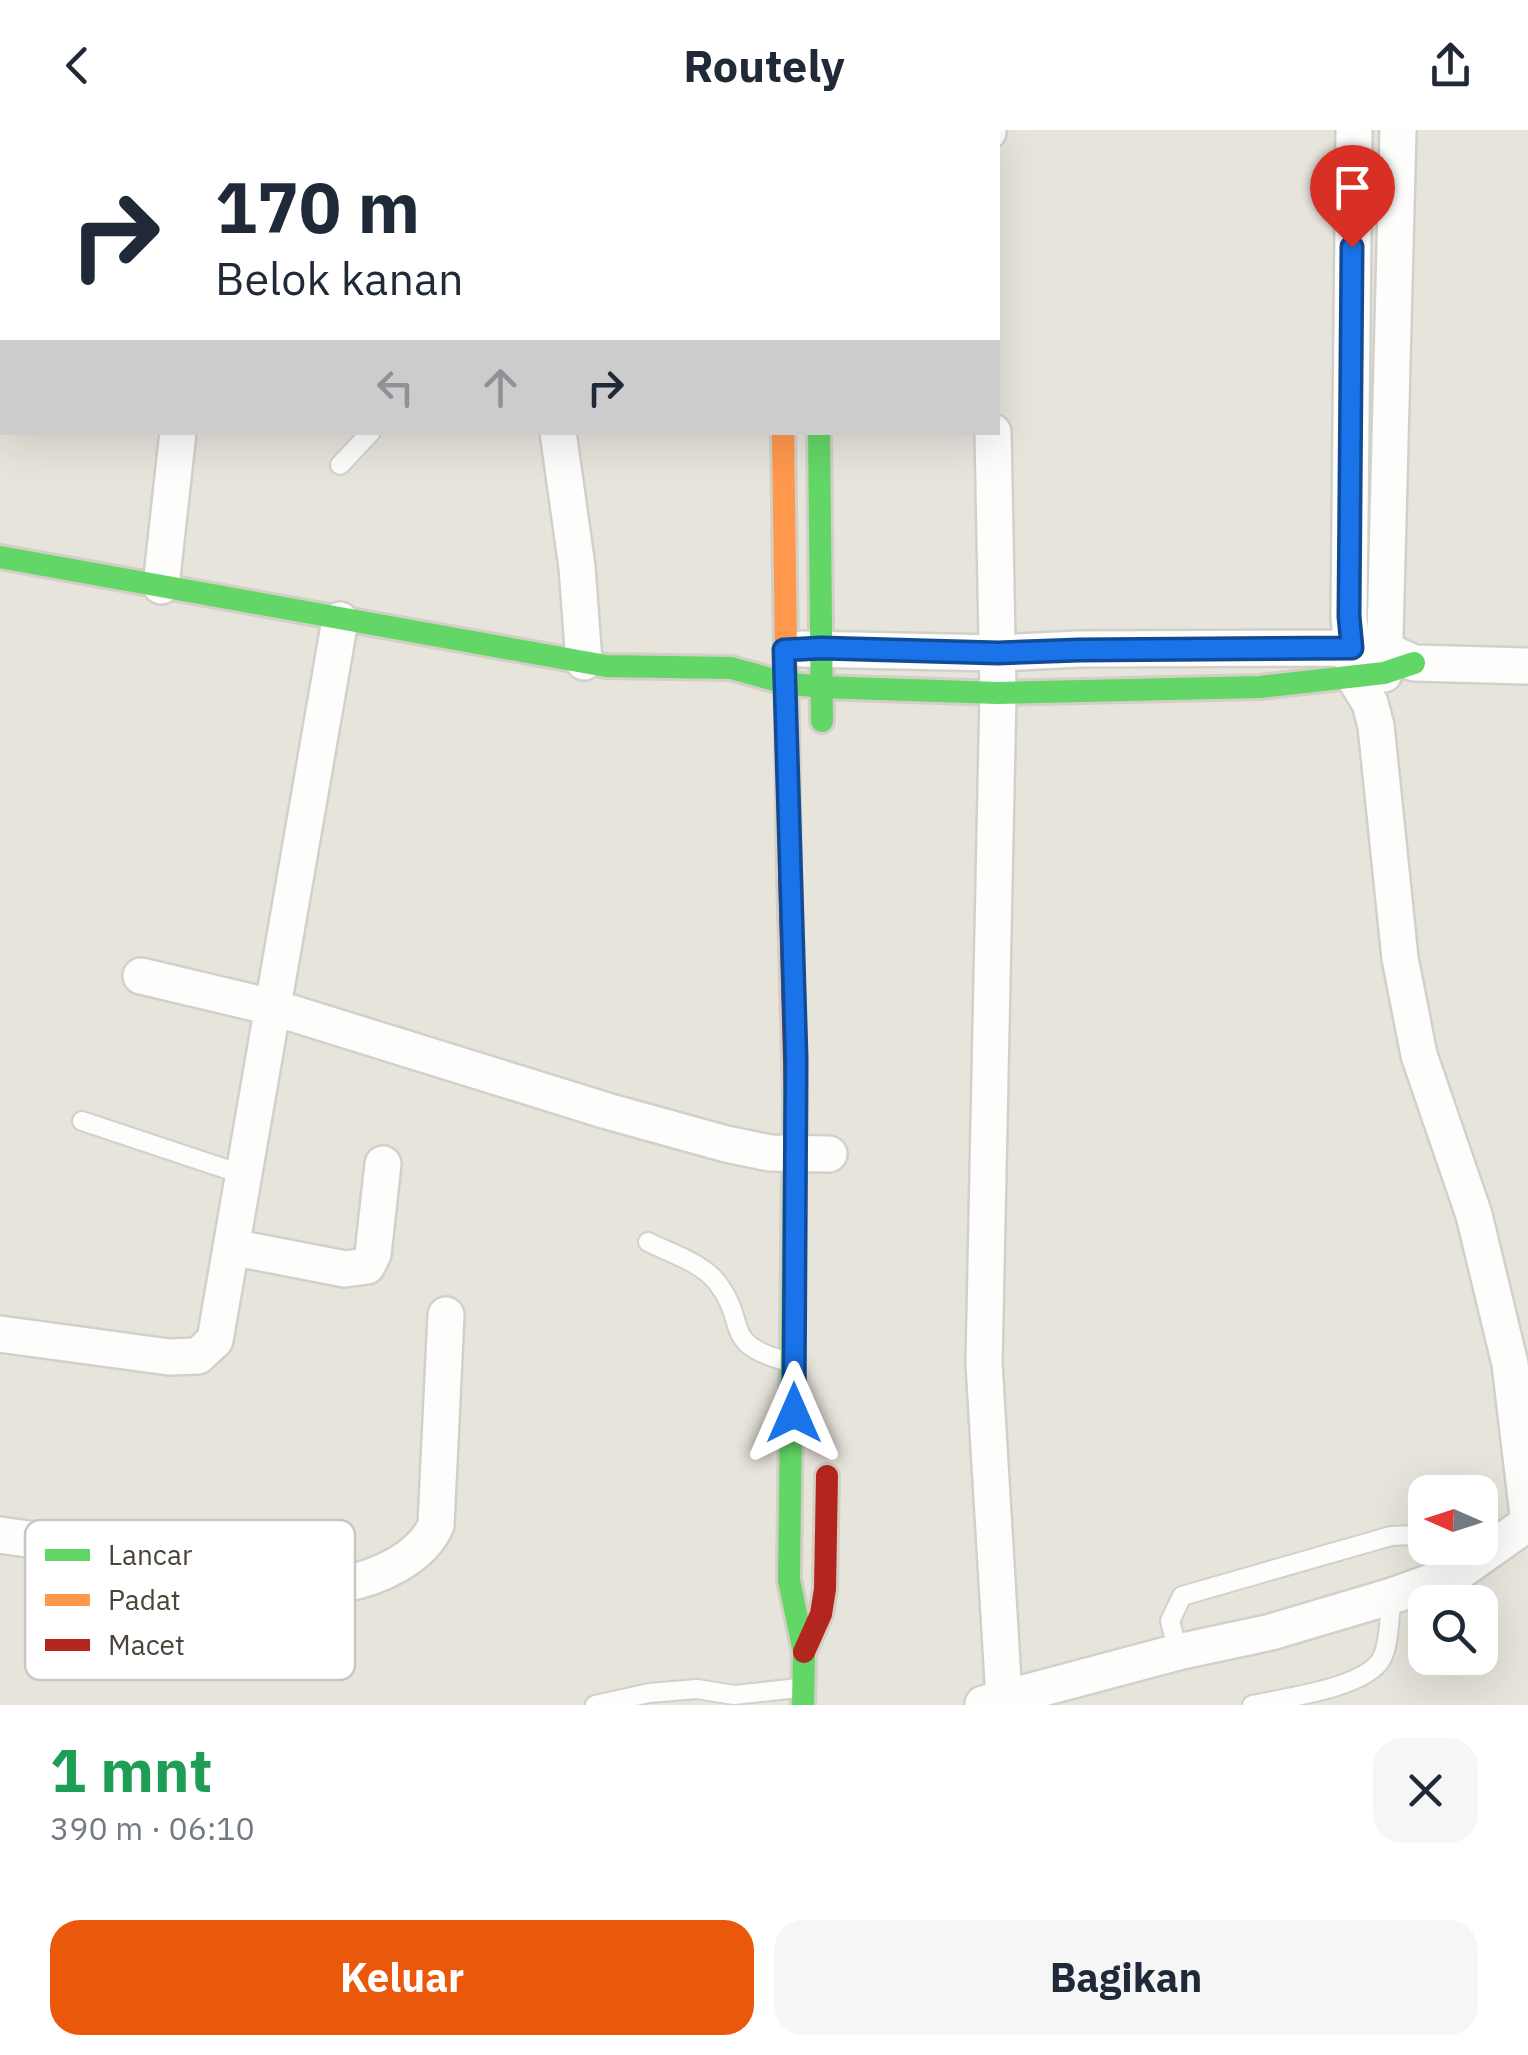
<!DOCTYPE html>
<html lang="id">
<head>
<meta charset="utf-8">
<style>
  :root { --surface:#fff; --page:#f6f6f7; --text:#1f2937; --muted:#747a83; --accent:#ea580c }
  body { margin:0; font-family:"IBM Plex Sans",sans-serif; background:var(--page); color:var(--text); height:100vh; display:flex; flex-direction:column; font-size:38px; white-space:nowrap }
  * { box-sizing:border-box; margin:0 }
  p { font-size:32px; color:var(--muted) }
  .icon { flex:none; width:55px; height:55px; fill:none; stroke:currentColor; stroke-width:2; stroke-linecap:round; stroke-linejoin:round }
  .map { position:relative; height:1575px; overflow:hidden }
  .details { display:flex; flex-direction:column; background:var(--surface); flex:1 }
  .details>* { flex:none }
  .top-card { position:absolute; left:0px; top:0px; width:1000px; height:305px; box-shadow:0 10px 40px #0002; background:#fff; color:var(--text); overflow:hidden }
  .needle { width:65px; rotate:273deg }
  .buttons { position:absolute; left:1408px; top:1345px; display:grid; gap:20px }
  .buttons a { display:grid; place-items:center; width:90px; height:90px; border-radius:20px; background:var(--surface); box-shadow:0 10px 40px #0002; font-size:50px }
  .pin { position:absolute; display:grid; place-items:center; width:85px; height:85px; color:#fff; margin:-102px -42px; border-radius:50% 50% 50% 0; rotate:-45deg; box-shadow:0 0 10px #0007 }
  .pin .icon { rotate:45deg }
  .me { position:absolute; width:110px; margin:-55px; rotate:0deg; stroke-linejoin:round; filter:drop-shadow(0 0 8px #0008) }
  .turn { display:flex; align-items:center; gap:35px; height:210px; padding:0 50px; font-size:45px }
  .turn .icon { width:130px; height:130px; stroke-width:2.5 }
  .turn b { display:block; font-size:70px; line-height:85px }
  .lanes { display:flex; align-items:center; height:95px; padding:0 50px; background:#0003; justify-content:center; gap:50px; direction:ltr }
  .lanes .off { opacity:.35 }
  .round { display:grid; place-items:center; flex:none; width:105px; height:105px; border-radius:30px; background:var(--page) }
  .summary { display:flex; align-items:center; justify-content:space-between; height:170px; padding:0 50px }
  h1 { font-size:60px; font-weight:700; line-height:75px; color:#1e9e55 }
  .primary-button { display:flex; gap:20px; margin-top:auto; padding:20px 50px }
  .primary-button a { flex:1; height:115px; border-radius:30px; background:var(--accent); color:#fff; font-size:40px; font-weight:700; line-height:115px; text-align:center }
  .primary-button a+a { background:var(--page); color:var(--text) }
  header { display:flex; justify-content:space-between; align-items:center; height:130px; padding:0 50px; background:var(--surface); font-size:45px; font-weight:700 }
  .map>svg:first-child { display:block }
  .residential { fill:#e7e4dc; fill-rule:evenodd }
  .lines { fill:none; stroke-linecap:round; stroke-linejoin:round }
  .lane-casing { stroke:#d2d0cb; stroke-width:22 }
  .street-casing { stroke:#d2d0cb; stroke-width:40 }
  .fast-casing { stroke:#d3cfc5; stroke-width:28 }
  .slow-casing { stroke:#d3cfc5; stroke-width:28 }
  .jam-casing { stroke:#d3cfc5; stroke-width:28 }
  .lane { stroke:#fdfdfc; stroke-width:18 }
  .street { stroke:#fdfdfc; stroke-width:35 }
  .fast { stroke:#63d668; stroke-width:22 }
  .slow { stroke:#ff974d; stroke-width:22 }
  .jam { stroke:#b3261e; stroke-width:22 }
  .route-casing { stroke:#114b97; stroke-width:25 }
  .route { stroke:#1a73e8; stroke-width:18 }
  .key { fill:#fff; stroke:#c9c7c4; stroke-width:2.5 }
  .key-label { font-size:28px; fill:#4b4439 }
</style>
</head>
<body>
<header><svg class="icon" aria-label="back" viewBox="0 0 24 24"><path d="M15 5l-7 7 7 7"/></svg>Routely<svg class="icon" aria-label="share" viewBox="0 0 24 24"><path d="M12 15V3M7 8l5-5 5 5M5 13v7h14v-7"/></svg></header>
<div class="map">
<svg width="1528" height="1575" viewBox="0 0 1528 1575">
  <rect width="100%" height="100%" fill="#f4f2ee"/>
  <!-- residential -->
  <path class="residential" d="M0 0H1528V1575H0ZM2 2H998V302H2ZM1425 1362H1480V1418H1425ZM1425 1472H1480V1528H1425Z"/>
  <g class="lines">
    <defs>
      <path id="lane" d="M340 335 371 302
        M82 991 244 1045
        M648 1112C670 1123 700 1132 716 1151 751 1196 718 1213 789 1232
        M1434 1418 1459 1442
        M1178 1522 1170 1491 1182 1466 1391 1406 1414 1405 1425 1412
        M595 1575 649 1563 697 1559 734 1565 798 1558
        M1252 1575C1283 1568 1367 1558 1382 1528 1390 1512 1389 1484 1392 1466"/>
      <path id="street" d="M151 0 159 2
        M1354 0 1349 486 1354 547 1370 573 1376 596 1400 828 1419 925 1474 1085 1510 1234 1528 1385
        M448 2V0
        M988 2V0
        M558 302 577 437 584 532
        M993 302 998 563 984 1233 1004 1568
        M161 456 178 302
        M802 519 998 523 1079 519 1352 518 1385 520 1414 533 1528 536
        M1384 544 1398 0
        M141 846 272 877 607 981 726 1014 770 1023 829 1024
        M231 1117 345 1139 367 1136 373 1124 383 1034
        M0 1204 169 1227 198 1226 215 1210 340 490
        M0 1405 343 1454C378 1448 422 1428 436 1395L446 1185
        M983 1574 1178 1522 1271 1502 1392 1466 1459 1442 1528 1393"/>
      <path id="fast" d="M793 0V2
        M84 2 87 0
        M0 81 2 79
        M819 302 822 591
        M0 427 606 536 731 538 785 553 821 557 998 563 1260 557 1384 543 1414 533
        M795 967 789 1450 804 1522 803 1575"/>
      <path id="slow" d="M757 0V2
        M783 302 789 741"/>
      <path id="jam" d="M789 741 795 967
        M804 1522 821 1484 825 1459 827 1346"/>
    </defs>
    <!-- lane casing -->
    <use href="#lane" class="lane-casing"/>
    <!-- street casing -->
    <use href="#street" class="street-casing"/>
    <!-- fast casing -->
    <use href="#fast" class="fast-casing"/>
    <!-- slow casing -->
    <use href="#slow" class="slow-casing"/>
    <!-- jam casing -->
    <use href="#jam" class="jam-casing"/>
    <!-- lane -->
    <use href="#lane" class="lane"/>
    <!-- street -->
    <use href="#street" class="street"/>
    <!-- fast -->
    <use href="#fast" class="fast"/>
    <!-- slow -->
    <use href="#slow" class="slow"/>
    <!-- jam -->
    <use href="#jam" class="jam"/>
  </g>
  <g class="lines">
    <defs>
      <path id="route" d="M794 1283 796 928 784 520 821 518 998 523 1079 520 1352 518 1349 486 1352 117"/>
    </defs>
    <!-- route casing -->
    <use href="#route" class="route-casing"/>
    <!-- route -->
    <use href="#route" class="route"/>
  </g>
  <!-- legend -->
  <rect x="25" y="1390" width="330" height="160" rx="15" class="key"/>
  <rect x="45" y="1419" width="45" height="12" fill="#63d668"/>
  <rect x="45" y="1464" width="45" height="12" fill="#ff974d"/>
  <rect x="45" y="1509" width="45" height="12" fill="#b3261e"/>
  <g class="key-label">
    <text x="108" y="1435">Lancar</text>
    <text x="108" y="1480">Padat</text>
    <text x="108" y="1525">Macet</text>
  </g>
</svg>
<div class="buttons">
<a><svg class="needle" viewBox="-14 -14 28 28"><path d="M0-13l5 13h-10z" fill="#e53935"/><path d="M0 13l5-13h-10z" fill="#747a83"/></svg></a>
<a><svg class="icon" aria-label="search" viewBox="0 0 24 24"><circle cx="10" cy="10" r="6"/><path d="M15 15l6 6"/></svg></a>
</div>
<div class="pin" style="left:1352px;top:117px;background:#d93025"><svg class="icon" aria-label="arrive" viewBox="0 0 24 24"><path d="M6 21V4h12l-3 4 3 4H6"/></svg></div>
<svg class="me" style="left:794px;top:1283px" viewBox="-20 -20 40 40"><path d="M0-17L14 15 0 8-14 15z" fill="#1a73e8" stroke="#fff" stroke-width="4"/></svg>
<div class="top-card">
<div class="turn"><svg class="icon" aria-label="right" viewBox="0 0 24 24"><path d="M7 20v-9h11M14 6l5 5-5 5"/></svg><div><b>170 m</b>Belok kanan</div></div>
<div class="lanes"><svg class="icon off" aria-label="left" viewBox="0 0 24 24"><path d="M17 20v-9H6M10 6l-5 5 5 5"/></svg><svg class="icon off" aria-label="ahead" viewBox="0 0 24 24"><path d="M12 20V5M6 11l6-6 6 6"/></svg><svg class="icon" aria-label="right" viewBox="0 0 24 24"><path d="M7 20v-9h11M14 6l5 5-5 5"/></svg></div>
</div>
</div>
<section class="details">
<div class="summary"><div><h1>1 mnt</h1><p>390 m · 06:10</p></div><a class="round"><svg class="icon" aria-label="close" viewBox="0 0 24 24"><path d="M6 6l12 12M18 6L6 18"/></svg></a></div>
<div class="primary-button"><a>Keluar</a><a>Bagikan</a></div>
</section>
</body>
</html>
